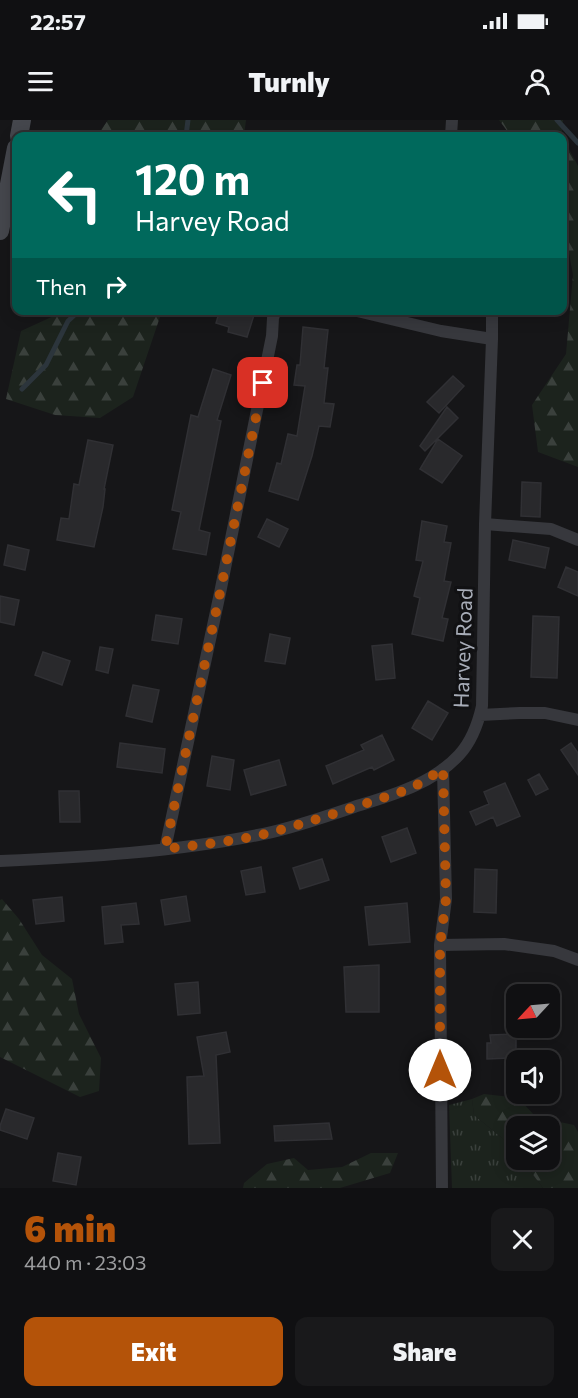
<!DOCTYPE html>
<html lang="en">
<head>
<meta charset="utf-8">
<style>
  :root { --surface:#101012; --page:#19191b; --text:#f1f3f6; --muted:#9c9d9f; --line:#303032; --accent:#b45309 }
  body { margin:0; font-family:Commissioner,sans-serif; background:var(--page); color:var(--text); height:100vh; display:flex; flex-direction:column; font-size:22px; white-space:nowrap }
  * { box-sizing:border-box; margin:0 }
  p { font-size:20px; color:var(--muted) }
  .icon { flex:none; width:33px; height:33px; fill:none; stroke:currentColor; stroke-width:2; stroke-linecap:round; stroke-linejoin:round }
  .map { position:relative; height:1068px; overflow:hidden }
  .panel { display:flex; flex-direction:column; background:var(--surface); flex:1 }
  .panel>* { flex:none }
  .guide { position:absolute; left:12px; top:12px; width:555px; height:183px; border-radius:12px; box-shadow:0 3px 15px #0003,0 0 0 2px var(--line); background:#00695c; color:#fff; overflow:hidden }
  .needle { width:39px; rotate:244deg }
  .fabs { position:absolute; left:506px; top:864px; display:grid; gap:12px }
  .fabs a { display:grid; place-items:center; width:54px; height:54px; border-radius:12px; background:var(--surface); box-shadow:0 3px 15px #0003,0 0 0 2px var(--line); font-size:30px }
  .pin { position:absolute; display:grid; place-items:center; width:51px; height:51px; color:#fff; margin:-26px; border-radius:12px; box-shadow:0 3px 9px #0006 }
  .me { position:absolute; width:66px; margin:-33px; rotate:0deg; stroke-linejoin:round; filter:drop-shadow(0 0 4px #0008) }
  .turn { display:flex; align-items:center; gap:21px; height:126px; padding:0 24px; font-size:27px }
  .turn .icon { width:78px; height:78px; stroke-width:2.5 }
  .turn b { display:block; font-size:42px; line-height:51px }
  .then { display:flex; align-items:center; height:57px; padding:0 24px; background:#0003; gap:12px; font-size:22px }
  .round { display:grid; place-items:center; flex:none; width:63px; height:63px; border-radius:12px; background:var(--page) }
  .headline { display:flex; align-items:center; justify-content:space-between; height:102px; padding:0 24px }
  h1 { font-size:36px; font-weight:800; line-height:45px; color:var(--accent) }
  .action { display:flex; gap:12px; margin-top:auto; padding:12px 24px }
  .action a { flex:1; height:69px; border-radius:12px; background:var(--accent); color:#fff; font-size:24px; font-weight:800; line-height:69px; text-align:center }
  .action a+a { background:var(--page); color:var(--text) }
  .status { display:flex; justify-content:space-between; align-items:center; height:42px; padding:0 30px; background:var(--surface); direction:ltr }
  .status svg { height:16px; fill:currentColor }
  header { display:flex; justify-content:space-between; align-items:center; height:78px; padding:0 24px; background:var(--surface); font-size:27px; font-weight:800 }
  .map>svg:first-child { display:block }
  .grass { fill:url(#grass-tufts) }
  .forest { fill:url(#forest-firs) }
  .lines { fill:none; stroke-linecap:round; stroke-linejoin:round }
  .stream { stroke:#2c353c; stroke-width:5 }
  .building { fill:#29292c; stroke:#303034; stroke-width:1.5 }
  .minor { stroke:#37383d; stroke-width:12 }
  .secondary { stroke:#45474d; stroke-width:18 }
  .route { stroke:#b45309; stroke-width:10; stroke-dasharray:0 18 }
  .labels { text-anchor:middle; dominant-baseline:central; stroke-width:6; stroke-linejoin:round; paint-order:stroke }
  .street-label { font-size:21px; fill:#a8adb8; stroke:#111113 }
</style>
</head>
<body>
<div class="status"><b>22:57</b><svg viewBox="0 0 49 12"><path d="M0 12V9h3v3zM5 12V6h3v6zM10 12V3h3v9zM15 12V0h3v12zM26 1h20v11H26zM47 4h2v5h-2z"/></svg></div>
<header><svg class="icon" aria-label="menu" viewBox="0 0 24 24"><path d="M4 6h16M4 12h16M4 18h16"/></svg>Turnly<svg class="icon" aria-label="person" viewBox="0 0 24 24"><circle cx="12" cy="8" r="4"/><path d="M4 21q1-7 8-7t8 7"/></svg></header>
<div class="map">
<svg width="578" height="1068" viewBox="0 0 578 1068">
  <defs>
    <pattern id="grass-tufts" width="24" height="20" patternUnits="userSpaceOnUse" patternTransform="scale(1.5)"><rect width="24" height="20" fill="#1c231d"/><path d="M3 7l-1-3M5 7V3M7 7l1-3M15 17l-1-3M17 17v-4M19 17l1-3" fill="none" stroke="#3a403c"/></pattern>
    <pattern id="forest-firs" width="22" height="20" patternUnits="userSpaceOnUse" patternTransform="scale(1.5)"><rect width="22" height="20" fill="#1c231d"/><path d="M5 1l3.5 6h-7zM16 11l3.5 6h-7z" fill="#3a403c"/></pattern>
  </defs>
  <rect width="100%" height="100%" fill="#161618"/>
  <!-- grass -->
  <path class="grass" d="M472 979 474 995 513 1027 516 1030V1040H522L543 1068H452L449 985Z"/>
  <!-- forest -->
  <path class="forest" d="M108 0H246L244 16H100L98 14Z
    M499 0H563L562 16H511Z
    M563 18 578 46V347L538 332 532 285 566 234 573 155 563 100Z
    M62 190 162 191 133 277 100 298 55 295 6 279 21 211 58 194Z
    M2 779 19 799 42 835 72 859 79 894 101 938 99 971 80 977 0 937V780Z
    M484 974 518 978 536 997 574 1005 578 1012V1068H543L522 1040H549V1006H516V1030L513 1027 474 995 472 979Z
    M371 1033H398L390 1053 340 1068H243L244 1063 267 1044 294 1038 308 1050 342 1047Z"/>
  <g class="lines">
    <!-- stream -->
    <path class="stream" d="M557 0 578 23
      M186 16 188 0
      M22 269 46 245 68 201 80 190"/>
  </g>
  <!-- building -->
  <path class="building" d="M220 190H240L254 195 247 217 228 212 229 207 216 203Z
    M303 207 328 210 324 248H328L324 283 334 284 330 307 319 306 312 336 298 380 269 371 277 343 281 344 288 314 297 316 305 266 294 265 297 245H300Z
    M213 249 231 255 217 300 221 301 199 410 210 413 206 435 173 429 181 392 172 390 191 295 198 297Z
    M453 256 464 266 439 293 427 282Z
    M447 287 458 298 425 331 420 326Z
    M438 319 462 336 442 363 420 349Z
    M88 320 113 325 104 369H105L103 387 94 427 57 420 61 398 69 399 74 364 79 365Z
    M522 362 541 363 540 397 521 396Z
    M267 399 288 409 279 427 258 417Z
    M422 401 447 406 444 422 451 423 444 461 451 462 442 498 448 499 443 521 412 514 420 478 414 476 423 441 416 440Z
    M513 420 549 428 545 448 509 440Z
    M8 425 29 430 25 450 4 445Z
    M566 447 578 452V476L558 467Z
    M0 476 19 480 14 505 0 502Z
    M156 495 182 499 178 524 152 520Z
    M533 496 559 497 557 558 531 557Z
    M270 514 290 518 285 544 265 541Z
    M392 524 395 558 376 560 372 526Z
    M100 527 113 529 108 553 96 550Z
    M43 532 70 541 62 565 35 555Z
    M133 565 159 570 152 602 126 596Z
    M428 581 448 593 432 620 412 608Z
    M382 615 394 640 374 650 372 647 333 664 326 646 364 630 361 625Z
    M120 623 165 629 162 653 117 647Z
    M571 623 578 633V655L561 630Z
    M212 636 234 640 230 670 207 666Z
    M279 640 286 665 251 675 244 650Z
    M539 654 548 669 536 675 528 660Z
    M505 663 520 696 497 706 493 697 476 705 470 692 489 684 484 672Z
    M59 671H79L80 702H60Z
    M407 708 416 733 391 742 382 717Z
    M322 739 329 760 300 769 293 748Z
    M261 747 265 772 246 775 241 751Z
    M475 749 497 750 496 793 474 792Z
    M186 776 190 801 165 805 161 780Z
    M62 777 64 801 36 804 33 780Z
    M136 783 139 804 121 805 123 822 105 824 102 787Z
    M407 783 410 822 369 825 365 787Z
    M379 845V892H346L344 847Z
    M198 862 200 893 178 895 175 864Z
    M226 912 230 932 216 935 220 1023 189 1024 187 957 204 956 197 917Z
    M516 914V932H510V938L487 939V923H491L490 915Z
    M6 989 34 998 27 1019 0 1010V1006Z
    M329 1003 332 1019 275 1021 274 1006Z
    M58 1033 81 1037 76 1065 53 1061Z"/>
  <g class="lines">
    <!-- minor -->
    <path class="minor" d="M451 16 452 0
      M353 190 441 211 492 219
      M485 404 551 409 578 420
      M480 595 520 593H545L578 600
      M165 729 220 473 272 216 273 198 276 190
      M0 741C86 737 174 732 258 715 291 709 323 697 354 687 392 675 431 665 459 635 472 621 478 604 482 586L485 404 492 219V190
      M440 825 504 824 554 831 578 840
      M442 1068 440 825 446 779 443 649"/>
    <!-- secondary -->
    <path class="secondary" d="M19 16 22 0
      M0 111 16 28"/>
  </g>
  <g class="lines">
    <!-- route -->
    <path class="route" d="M263 263 220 473 165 729C197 725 230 722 261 715 309 703 357 686 404 671L417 665 443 649 446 779 440 825V950"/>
  </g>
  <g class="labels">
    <!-- street labels -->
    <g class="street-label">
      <text transform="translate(462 528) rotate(-88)">Harvey Road</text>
    </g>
  </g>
</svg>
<div class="fabs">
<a><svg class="needle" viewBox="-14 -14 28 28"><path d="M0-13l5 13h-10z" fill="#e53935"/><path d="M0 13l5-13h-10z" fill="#9c9d9f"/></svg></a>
<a><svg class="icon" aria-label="sound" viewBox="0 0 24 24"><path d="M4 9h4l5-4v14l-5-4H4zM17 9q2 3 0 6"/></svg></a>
<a><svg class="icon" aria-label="layers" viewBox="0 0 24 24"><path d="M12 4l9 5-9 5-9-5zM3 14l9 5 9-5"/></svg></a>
</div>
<div class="pin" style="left:263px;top:263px;background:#d93025"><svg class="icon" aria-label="arrive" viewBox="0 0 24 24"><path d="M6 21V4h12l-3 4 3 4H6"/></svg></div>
<svg class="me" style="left:440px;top:950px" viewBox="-20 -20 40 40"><circle r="19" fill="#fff"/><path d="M0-13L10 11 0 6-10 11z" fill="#b45309"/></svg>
<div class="guide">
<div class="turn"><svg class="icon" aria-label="left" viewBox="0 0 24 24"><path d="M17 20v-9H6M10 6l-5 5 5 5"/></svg><div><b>120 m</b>Harvey Road</div></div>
<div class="then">Then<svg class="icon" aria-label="right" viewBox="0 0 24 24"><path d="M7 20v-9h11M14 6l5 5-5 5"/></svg></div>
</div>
</div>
<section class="panel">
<div class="headline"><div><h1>6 min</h1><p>440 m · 23:03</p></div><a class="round"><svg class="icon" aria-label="close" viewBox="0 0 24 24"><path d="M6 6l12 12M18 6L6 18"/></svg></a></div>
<div class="action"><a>Exit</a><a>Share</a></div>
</section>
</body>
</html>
